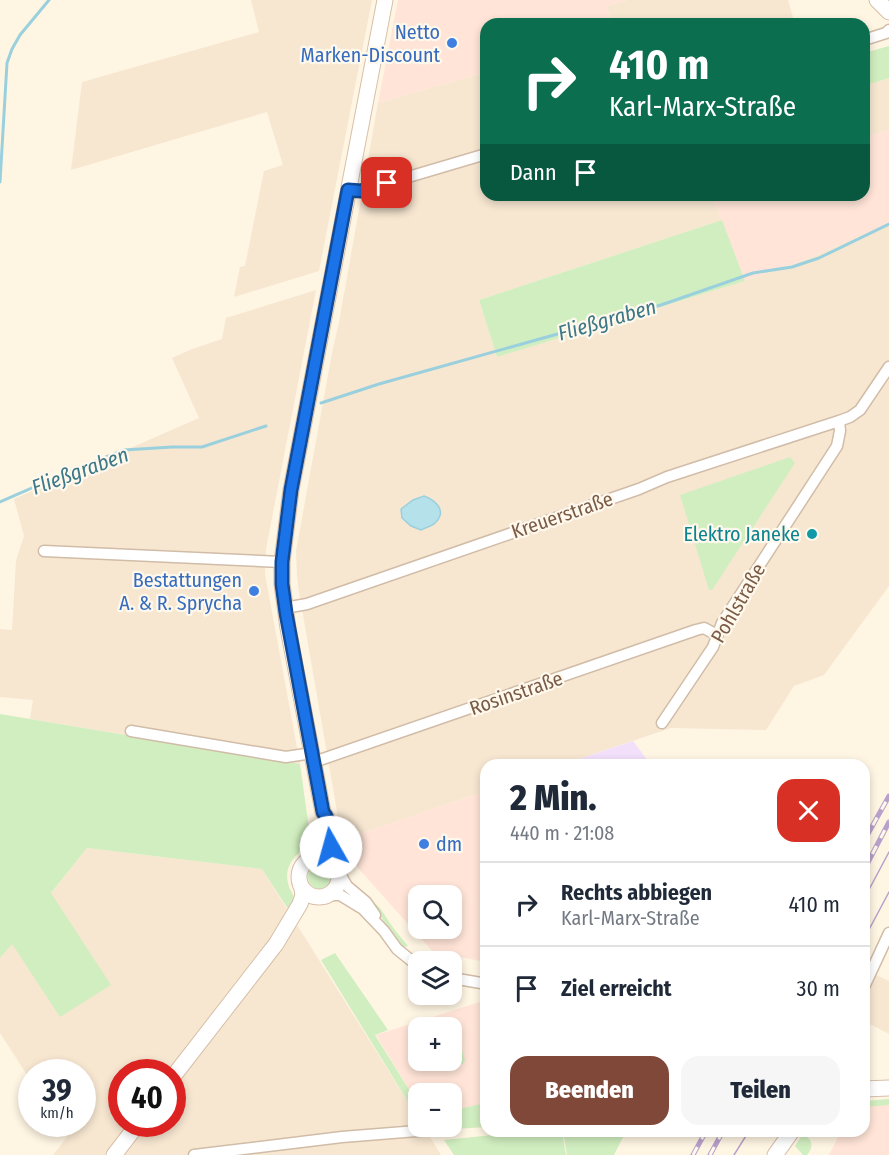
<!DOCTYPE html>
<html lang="de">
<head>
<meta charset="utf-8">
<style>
  :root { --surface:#fff; --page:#f6f6f7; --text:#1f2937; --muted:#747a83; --line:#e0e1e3; --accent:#7f4839 }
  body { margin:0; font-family:"Fira Sans Condensed",sans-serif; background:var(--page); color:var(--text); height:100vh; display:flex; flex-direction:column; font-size:22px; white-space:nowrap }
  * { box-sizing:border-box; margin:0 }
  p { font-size:20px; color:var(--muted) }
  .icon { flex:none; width:33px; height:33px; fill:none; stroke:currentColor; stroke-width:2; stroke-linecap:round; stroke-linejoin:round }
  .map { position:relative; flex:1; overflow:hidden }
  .panel { position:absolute; left:480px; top:759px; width:390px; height:378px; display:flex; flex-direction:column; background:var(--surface); border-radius:18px; box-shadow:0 3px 9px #0003 }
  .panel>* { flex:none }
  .banner { position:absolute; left:480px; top:18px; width:390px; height:183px; border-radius:18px; box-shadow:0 3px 9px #0003; background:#0b6e4f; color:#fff; overflow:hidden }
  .fabs { position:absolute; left:408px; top:885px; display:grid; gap:12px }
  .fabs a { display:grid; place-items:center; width:54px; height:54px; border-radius:12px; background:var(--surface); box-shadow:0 3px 9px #0003; font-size:30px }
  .speed { position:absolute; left:18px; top:1059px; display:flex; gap:12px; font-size:30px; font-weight:700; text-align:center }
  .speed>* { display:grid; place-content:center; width:78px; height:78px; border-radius:50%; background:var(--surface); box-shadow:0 3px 9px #0003; line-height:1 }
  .speed small { font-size:15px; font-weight:400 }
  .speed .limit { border:9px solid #d22; background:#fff; color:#111 }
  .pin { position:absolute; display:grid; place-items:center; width:51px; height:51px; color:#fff; margin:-26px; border-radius:12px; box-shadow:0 3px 9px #0006 }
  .me { position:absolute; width:66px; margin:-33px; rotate:353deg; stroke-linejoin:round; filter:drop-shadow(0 0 4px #0008) }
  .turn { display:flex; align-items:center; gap:21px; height:126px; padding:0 30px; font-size:27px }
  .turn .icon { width:78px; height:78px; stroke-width:2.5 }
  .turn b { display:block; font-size:42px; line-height:51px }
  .then { display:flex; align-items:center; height:57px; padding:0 30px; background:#0003; gap:12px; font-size:22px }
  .round { display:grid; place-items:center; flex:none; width:63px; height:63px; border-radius:18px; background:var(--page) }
  .head { display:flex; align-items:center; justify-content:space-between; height:102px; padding:0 30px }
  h1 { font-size:36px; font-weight:800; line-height:45px }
  .action { display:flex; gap:12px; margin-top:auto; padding:12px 30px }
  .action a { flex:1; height:69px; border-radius:18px; background:var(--accent); color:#fff; font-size:24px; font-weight:800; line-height:69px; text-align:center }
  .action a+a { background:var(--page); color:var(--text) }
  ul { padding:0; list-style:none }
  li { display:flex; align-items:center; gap:18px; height:84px; padding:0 30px; border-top:2px solid var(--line) }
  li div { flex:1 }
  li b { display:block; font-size:22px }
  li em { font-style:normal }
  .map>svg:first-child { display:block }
  .residential { fill:#f7e7d1; fill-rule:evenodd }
  .commercial { fill:#ffe4d7; fill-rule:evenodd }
  .education { fill:#f2e0fb }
  .green { fill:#d1eec0 }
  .water { fill:#b5e1ea; stroke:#9ad0dd; stroke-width:1.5 }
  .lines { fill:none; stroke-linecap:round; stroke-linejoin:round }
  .stream { stroke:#9ad0dd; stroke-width:3 }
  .street-casing { stroke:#d1bca8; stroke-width:13 }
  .secondary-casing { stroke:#d7bfa8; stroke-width:17 }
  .street { stroke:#fff; stroke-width:10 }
  .secondary { stroke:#fff; stroke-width:15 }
  .tram { stroke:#b8a0ca; stroke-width:1.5 }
  .rail-casing { stroke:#b8a0ca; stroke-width:5 }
  .rail { stroke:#fff8ec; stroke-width:3; stroke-dasharray:9; stroke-linecap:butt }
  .route-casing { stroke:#114b97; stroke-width:15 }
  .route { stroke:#1a73e8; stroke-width:10 }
  .shop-dot { fill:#3f7fe0; stroke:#fff8ec; stroke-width:2 }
  .culture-dot { fill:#0f9aa8; stroke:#fff8ec; stroke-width:2 }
  .labels { text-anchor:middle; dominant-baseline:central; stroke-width:4.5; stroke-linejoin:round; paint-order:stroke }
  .shop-label { font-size:20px; fill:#366cbe; stroke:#fff8ec; text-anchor:end }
  .street-label { font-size:20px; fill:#7a5b46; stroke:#fff8ec }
  .culture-label { font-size:20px; fill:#0d838f; stroke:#fff8ec; text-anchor:end }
  .water-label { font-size:21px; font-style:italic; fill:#3b7888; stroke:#fff8ec }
</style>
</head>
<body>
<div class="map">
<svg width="889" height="1155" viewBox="0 0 889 1155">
  <rect width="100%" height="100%" fill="#fff5e3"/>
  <!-- residential -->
  <path class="residential" d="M251 0H372L319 271 234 297 240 267 245 266 264 171 283 165 267 112 71 170 82 82 259 32Z
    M627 0H788L795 24H612L607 6Z
    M486 72V195H712L722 220 479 300 497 357 745 281 799 262 889 224V586L824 675 794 686 766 730 671 728 561 765H486V791L342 840 299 592 297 576 296 551 332 353 339 322 378 103Z
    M889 78V130L864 137V86Z
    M316 290 266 549 265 574 300 764 30 719 33 700 0 697V629L12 630 16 560 24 536 14 499 199 418 172 358 192 349 222 339 226 318Z
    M87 848 262 869 418 1118V1126L424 1127 441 1155H53L67 1137 59 1124H82V1072H32L31 1081 0 1033V958ZM122 1072H172V1124H122Z
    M876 975 889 981V1034L864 1021V1002Z"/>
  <!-- commercial -->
  <path class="commercial" d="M398 0H627L607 6 612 24H486V72L378 103Z
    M889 130V224L799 262 745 281 712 195H864V137Z
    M486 791V962L433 952 358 868 342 840ZM418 896H452V928H418Z
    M486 1000V1117L452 1121V1094H418V1104L376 1035ZM418 1028H452V1060H418Z
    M889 1103V1155H829L841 1131H864V1105Z"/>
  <!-- education -->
  <path class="education" d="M633 741 651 765H561Z"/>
  <!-- green -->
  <path class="green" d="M889 46V78L864 86V53Z
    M722 220 745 281 497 357 479 300Z
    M790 457 795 463 712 590H709L680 495Z
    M0 714 300 764 311 843C296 854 282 866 289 887 291 891 295 897 294 901 294 902 288 909 288 909L262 869 87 848 51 893 111 985 60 1017 12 944 0 958Z
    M312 848 314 849C306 859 293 865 296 881 297 888 299 889 296 895 287 875 290 858 312 848Z
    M308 877a12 12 0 1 1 24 0a12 12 0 1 1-24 0Z
    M368 897 380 908 394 929 408 946 404 947 396 940Z
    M335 953 388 1030 375 1035 418 1104V1118L321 960Z
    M461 1047 465 1060 463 1064H458L452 1051Z
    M889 1099V1105L864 1107V1101Z
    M486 1103V1127L455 1129 440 1127 452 1126V1114L454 1110Z
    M531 1131H562L566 1155H454L444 1140Z
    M563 1131H626L614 1155H567Z
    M802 1135C813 1138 814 1147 807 1155H803L795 1146Z"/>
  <!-- water -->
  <path class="water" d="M424 496C435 500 448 511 435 523 432 526 425 528 421 530L411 526 402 518 401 509 413 500Z"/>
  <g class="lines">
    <!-- stream -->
    <path class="stream" d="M0 182 7 63 12 49 20 35 49 0
      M321 403 379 384 661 305 753 273 792 267 819 258 889 224
      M0 502 73 470 124 450 172 447H202L266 426"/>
    <defs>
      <path id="street" d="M864 40 886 33 889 30
        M348 190 361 191 486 154
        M44 551 282 562
        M285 608 307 604 639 489 667 477 839 421
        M662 723 713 647 722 623 837 446 840 431 839 421 850 417 860 410 889 367
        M131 731 286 757 312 753
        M314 762 696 630 704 628 717 635
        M339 872 347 886 366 902 375 915
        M329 895H340L363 909 384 931 397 949 418 966
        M452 978 481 983 486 982
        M864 987 889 933
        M194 1155 342 1137 442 1129"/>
      <path id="secondary" d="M877 0 889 12
        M299 877a20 20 0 1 1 40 0a20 20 0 1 1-40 0Z
        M336 865C327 848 335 827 323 812L288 628 282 584V562L291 490 385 0
        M172 1078 276 944 300 904 303 895 302 889
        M864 1089 889 1088
        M114 1155 138 1124
        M775 1155 792 1131"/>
    </defs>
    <!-- street casing -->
    <use href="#street" class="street-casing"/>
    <!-- secondary casing -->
    <use href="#secondary" class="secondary-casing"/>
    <!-- street -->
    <use href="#street" class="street"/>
    <!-- secondary -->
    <use href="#secondary" class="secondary"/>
    <!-- tram -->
    <path class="tram" d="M864 899 889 852
      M864 939 889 892
      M734 1155 749 1131"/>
    <defs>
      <path id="rail" d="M864 841 889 796
        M864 870 889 822
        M693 1155 706 1131
        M710 1155 723 1131"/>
    </defs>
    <!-- rail casing -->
    <use href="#rail" class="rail-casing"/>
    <!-- rail -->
    <use href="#rail" class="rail"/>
  </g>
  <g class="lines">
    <defs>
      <path id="route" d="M331 847C331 835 331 822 323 812L286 613 282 584V562L291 490 348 190 361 191 387 183"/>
    </defs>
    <!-- route casing -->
    <use href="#route" class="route-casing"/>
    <!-- route -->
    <use href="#route" class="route"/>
  </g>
  <!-- markers -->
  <g class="shop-dot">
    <circle cx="452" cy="43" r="6"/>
    <circle cx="254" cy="591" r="6"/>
    <circle cx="424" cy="844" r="6"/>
  </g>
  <circle class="culture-dot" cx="812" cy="534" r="6"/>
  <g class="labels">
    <!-- shop labels -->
    <g class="shop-label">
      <text x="440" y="32">Netto<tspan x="440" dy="23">Marken-Discount</tspan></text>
      <text x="242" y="580">Bestattungen<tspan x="242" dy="23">A. &amp; R. Sprycha</tspan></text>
      <text x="436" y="844" text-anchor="start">dm</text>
    </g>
    <!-- street labels -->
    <g class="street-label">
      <text transform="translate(562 515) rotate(-19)">Kreuerstraße</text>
      <text transform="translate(738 603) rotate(-60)">Pohlstraße</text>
      <text transform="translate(516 693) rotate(-19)">Rosinstraße</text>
    </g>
    <!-- culture labels -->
    <g class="culture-label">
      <text x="800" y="534">Elektro Janeke</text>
    </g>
    <!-- water labels -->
    <g class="water-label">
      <text transform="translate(607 320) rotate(-16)">Fließgraben</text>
      <text transform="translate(80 471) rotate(-20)">Fließgraben</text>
    </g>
  </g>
</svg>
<div class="fabs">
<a><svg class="icon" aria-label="search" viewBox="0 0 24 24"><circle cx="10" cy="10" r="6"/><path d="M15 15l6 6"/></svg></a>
<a><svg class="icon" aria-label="layers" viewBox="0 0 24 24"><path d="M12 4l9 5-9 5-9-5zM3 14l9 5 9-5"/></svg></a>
<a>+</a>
<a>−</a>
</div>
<div class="speed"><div>39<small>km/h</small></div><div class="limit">40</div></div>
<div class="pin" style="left:387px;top:183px;background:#d93025"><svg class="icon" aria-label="arrive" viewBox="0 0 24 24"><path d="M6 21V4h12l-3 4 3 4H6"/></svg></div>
<svg class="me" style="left:331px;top:847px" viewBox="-20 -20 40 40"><circle r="19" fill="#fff"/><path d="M0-13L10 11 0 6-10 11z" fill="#1a73e8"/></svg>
<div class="banner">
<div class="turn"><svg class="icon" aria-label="right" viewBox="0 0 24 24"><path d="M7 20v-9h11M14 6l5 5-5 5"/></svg><div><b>410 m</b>Karl-Marx-Straße</div></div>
<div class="then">Dann<svg class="icon" aria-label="arrive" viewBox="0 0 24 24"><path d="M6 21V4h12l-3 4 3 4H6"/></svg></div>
</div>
<section class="panel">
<div class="head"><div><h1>2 Min.</h1><p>440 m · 21:08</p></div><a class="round" style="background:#d93025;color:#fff"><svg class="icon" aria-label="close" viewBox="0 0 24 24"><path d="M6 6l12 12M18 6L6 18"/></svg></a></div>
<ul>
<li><svg class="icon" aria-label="right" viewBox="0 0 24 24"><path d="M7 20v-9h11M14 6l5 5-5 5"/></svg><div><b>Rechts abbiegen</b><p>Karl-Marx-Straße</p></div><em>410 m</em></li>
<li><svg class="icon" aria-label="arrive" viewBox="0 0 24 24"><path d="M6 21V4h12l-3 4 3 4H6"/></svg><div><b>Ziel erreicht</b></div><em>30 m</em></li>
</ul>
<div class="action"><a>Beenden</a><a>Teilen</a></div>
</section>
</div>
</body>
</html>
